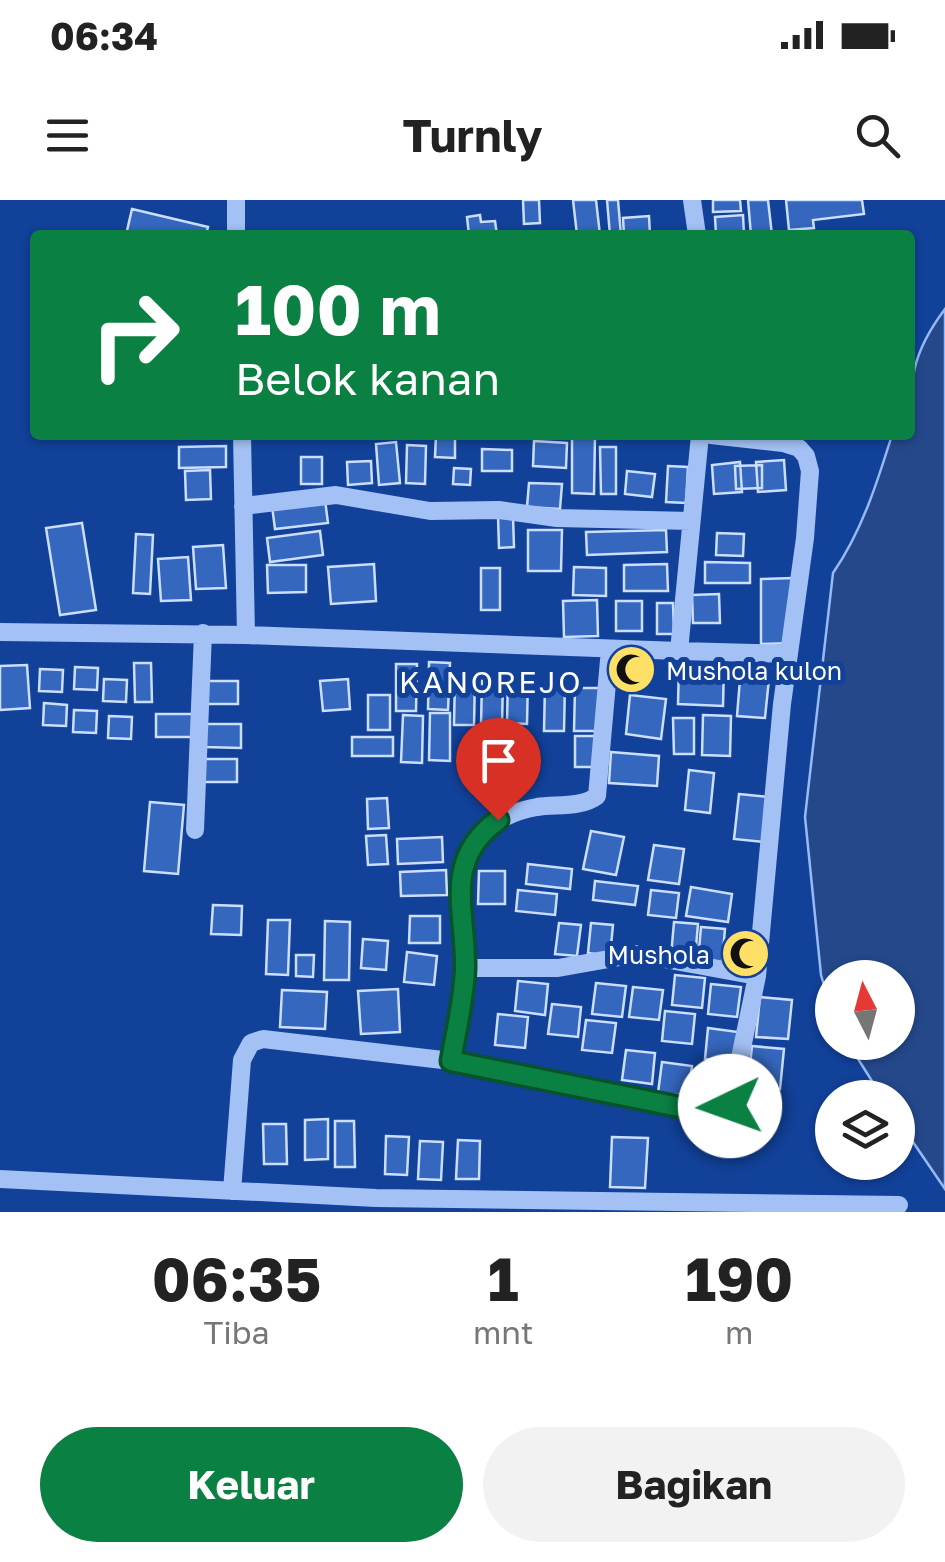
<!DOCTYPE html>
<html lang="id">
<head>
<meta charset="utf-8">
<style>
  :root { --surface:#fff; --page:#f2f2f2; --text:#222; --muted:#767676; --accent:#0b8043 }
  body { margin:0; font-family:"Golos Text",sans-serif; background:var(--page); color:var(--text); height:100vh; display:flex; flex-direction:column; font-size:38px; white-space:nowrap }
  * { box-sizing:border-box; margin:0 }
  p { font-size:32px; color:var(--muted) }
  .icon { flex:none; width:55px; height:55px; fill:none; stroke:currentColor; stroke-width:2; stroke-linecap:round; stroke-linejoin:round }
  .map { position:relative; height:1012px; overflow:hidden }
  .side { display:flex; flex-direction:column; background:var(--surface); flex:1 }
  .side>* { flex:none }
  .hud { position:absolute; left:30px; top:30px; width:885px; height:210px; border-radius:10px; box-shadow:0 2px 8px #0004; background:#0b8043; color:#fff; overflow:hidden }
  .needle { width:65px; rotate:354deg }
  .controls { position:absolute; left:815px; top:760px; display:grid; gap:20px }
  .controls a { display:grid; place-items:center; width:100px; height:100px; border-radius:50%; background:var(--surface); box-shadow:0 2px 8px #0004; font-size:50px }
  .pin { position:absolute; display:grid; place-items:center; width:85px; height:85px; color:#fff; margin:-102px -42px; border-radius:50% 50% 50% 0; rotate:-45deg; box-shadow:0 0 10px #0007 }
  .pin .icon { rotate:45deg }
  .me { position:absolute; width:110px; margin:-55px; rotate:267deg; stroke-linejoin:round; filter:drop-shadow(0 0 8px #0008) }
  .turn { display:flex; align-items:center; gap:35px; height:210px; padding:0 40px; font-size:45px }
  .turn .icon { width:130px; height:130px; stroke-width:2.5 }
  .turn b { display:block; font-size:70px; line-height:85px }
  .eta { display:flex; justify-content:space-evenly; align-items:center; height:170px; text-align:center }
  .eta b { font-size:60px; font-weight:700; line-height:70px }
  .button { display:flex; gap:20px; margin-top:auto; padding:20px 40px }
  .button a { flex:1; height:115px; border-radius:60px; background:var(--accent); color:#fff; font-size:40px; font-weight:700; line-height:115px; text-align:center }
  .button a+a { background:var(--page); color:var(--text) }
  .status { display:flex; justify-content:space-between; align-items:center; height:70px; padding:0 50px; background:var(--surface); direction:ltr }
  .status svg { height:28px; fill:currentColor }
  header { display:flex; justify-content:space-between; align-items:center; height:130px; padding:0 40px; background:var(--surface); font-size:45px; font-weight:700 }
  .map>svg:first-child { display:block }
  .water { fill:#24488a; stroke:#95baf7; stroke-width:2.5 }
  .building { fill:#3567bf; stroke:#cbdefe; stroke-width:2.5 }
  .lines { fill:none; stroke-linecap:round; stroke-linejoin:round }
  .minor { stroke:#a3c1f4; stroke-width:18 }
  .route-casing { stroke:#07532c; stroke-width:25 }
  .route { stroke:#0b8043; stroke-width:18 }
  .labels { text-anchor:middle; dominant-baseline:central; stroke-width:10; stroke-linejoin:round; paint-order:stroke }
  .poi-label { font-size:25px; fill:#fff; stroke:#114199; text-anchor:start }
  .quarter-label { font-size:30px; letter-spacing:2.5px; fill:#fff; stroke:#114199 }
</style>
</head>
<body>
<div class="status"><b>06:34</b><svg viewBox="0 0 49 12"><path d="M0 12V9h3v3zM5 12V6h3v6zM10 12V3h3v9zM15 12V0h3v12zM26 1h20v11H26zM47 4h2v5h-2z"/></svg></div>
<header><svg class="icon" aria-label="menu" viewBox="0 0 24 24"><path d="M4 6h16M4 12h16M4 18h16"/></svg>Turnly<svg class="icon" aria-label="search" viewBox="0 0 24 24"><circle cx="10" cy="10" r="6"/><path d="M15 15l6 6"/></svg></header>
<div class="map">
<svg width="945" height="1012" viewBox="0 0 945 1012">
  <rect width="100%" height="100%" fill="#114199"/>
  <!-- water -->
  <path class="water" d="M945 109V989L898 920V898L882 897 848 843 898 842V778H832L831 808 821 775 805 617 833 373C862 331 877 283 892 235H910C910 180 911 154 945 109Z"/>
  <!-- building -->
  <path class="building" d="M523 0H539L540 23 524 24Z
    M573 0H596L600 35H577Z
    M607 0H618L621 35H610Z
    M713 0H740L741 11 713 12Z
    M748 0H768L772 35H751Z
    M786 0H862L864 14 813 20 814 28 789 30Z
    M132 9 208 27 206 35H126Z
    M480 15 481 22 495 21 497 35H469L467 17Z
    M743 15 744 35H716L715 17Z
    M649 16 650 35H624L623 18Z
    M436 235H455V258L435 257Z
    M572 235H595L594 294 572 293Z
    M534 241 567 243 566 268 533 266Z
    M396 242 400 283 379 285 376 244Z
    M407 245 426 246 425 284 406 283Z
    M226 246V267L179 268V247Z
    M600 247H616V294H601Z
    M482 249 512 250V271H482Z
    M301 257H322V284H301Z
    M784 260 786 290 758 292 756 262Z
    M371 261 372 283 348 285 347 262Z
    M740 262 742 292 714 294 712 265Z
    M762 265V288L736 289 735 266Z
    M668 266 688 267 686 303 666 302Z
    M454 268 471 269 470 285 453 284Z
    M210 270 211 299 186 300 185 271Z
    M627 271 655 274 652 297 625 294Z
    M529 283 562 284 560 309 527 307Z
    M325 300 328 323 275 329 272 306Z
    M498 316H513L514 347 499 348Z
    M82 323 96 410 60 415 46 328Z
    M528 330H562L561 371H528Z
    M666 330 667 352 587 355 586 332Z
    M320 331 323 355 270 362 267 338Z
    M717 333 744 334 743 356 716 355Z
    M136 334 153 335 150 394 133 393Z
    M223 345 226 388 196 389 193 347Z
    M188 357 191 400 161 401 158 359Z
    M705 362 750 363V383H705Z
    M374 364 376 401 331 404 328 367Z
    M667 364 668 391H624V365Z
    M267 365H306V392L268 393Z
    M574 367 606 368V396L573 395Z
    M481 368H500V410H481Z
    M793 378 794 443 761 444V379Z
    M719 394 720 423H693L692 395Z
    M597 400 598 436 564 437 563 401Z
    M616 401H642V431H616Z
    M657 403H673L674 434H657Z
    M618 455 646 458 644 486 615 483Z
    M429 462 450 463 448 510 428 509Z
    M134 463H151L152 502H135Z
    M396 464H417L416 511H396Z
    M27 465 30 508 0 510V466Z
    M679 465 724 466 723 506 678 504Z
    M75 467 98 468 97 490 74 489Z
    M741 467 770 469 765 518 737 516Z
    M40 469 63 470 62 492 39 491Z
    M508 476 528 477 527 524 507 523Z
    M455 478H475L474 525H454Z
    M104 479 127 480 126 502 103 501Z
    M348 479 350 509 323 511 320 481Z
    M482 479H503L502 527 481 526Z
    M201 481H238V504H201Z
    M545 484H565L564 531H544Z
    M575 488H600V531H574Z
    M368 495H390V530H368Z
    M630 495 666 499 661 539 626 534Z
    M44 503 67 505 66 526 43 525Z
    M74 510 97 511 96 533 73 532Z
    M430 513H450V561L429 560Z
    M156 514H193L192 537H156Z
    M403 515 423 516 422 563 401 562Z
    M703 515 731 516 730 556 702 555Z
    M109 516 132 517 131 539 108 538Z
    M673 518H694V554H674Z
    M205 524H241V548L205 547Z
    M575 536H601L602 567H575Z
    M352 537H393V556H352Z
    M611 552 659 556 657 586 609 583Z
    M201 559H237V582H201Z
    M689 570 714 573 710 613 685 610Z
    M739 594 770 597 764 642 734 639Z
    M387 598 389 628 368 629 367 599Z
    M150 602 184 605 178 674 144 671Z
    M591 631 624 637 616 675 583 669Z
    M386 635 388 664 368 665 366 636Z
    M442 637 443 662 398 664 397 639Z
    M654 645 684 649 679 684 648 680Z
    M528 664 572 669 570 689 526 684Z
    M446 670 447 695 401 696 400 672Z
    M479 671H505V704H478Z
    M595 681 638 686 635 705 593 700Z
    M691 687 732 694 728 722 686 716Z
    M518 690 557 694 555 715 516 711Z
    M651 690 679 693 676 718 648 715Z
    M213 705 242 706 241 735 211 734Z
    M410 716H440V743H409Z
    M268 720H290L288 775 266 774Z
    M325 721 350 722 349 780H324Z
    M674 722 698 724 695 758 671 756Z
    M559 723 581 725 577 756 555 754Z
    M591 723 613 725 610 756 588 753Z
    M701 727 725 729 722 763 698 761Z
    M731 737 761 741 758 771 728 768Z
    M363 739 388 741 386 770 361 768Z
    M407 752 437 756 434 785 404 782Z
    M296 755H314L313 777 296 776Z
    M675 775 705 778 702 808 672 805Z
    M518 781 548 784 545 815 515 811Z
    M596 783 626 786 622 817 592 814Z
    M711 784 741 787 737 817 708 814Z
    M633 787 663 790 659 820 629 817Z
    M398 789 400 832 361 834 358 791Z
    M282 790 327 792 325 829 280 827Z
    M760 797 792 800 788 839 756 837Z
    M552 804 581 807 578 837 548 834Z
    M665 811 695 814 692 844 662 841Z
    M498 814 528 817 525 848 495 845Z
    M586 820 616 823 612 853 582 850Z
    M708 828 738 832 734 862 705 859Z
    M752 846 784 849 780 889 748 886Z
    M626 850 655 853 652 884 622 880Z
    M662 862 692 866 688 896 658 893Z
    M698 870 728 874 725 904 695 901Z
    M328 919V959L305 960V920Z
    M335 921H354L355 967H335Z
    M263 924H286L287 964H264Z
    M386 936 409 937 407 975 385 974Z
    M612 937 648 938 645 988 610 987Z
    M458 940 480 941 479 979H456Z
    M420 941 443 942 441 980 418 979Z"/>
  <g class="lines">
    <!-- minor -->
    <path class="minor" d="M236 0V35
      M692 0 697 35
      M243 306 336 295 430 311 499 310 557 318 691 321
      M0 432 246 435 242 235
      M246 435 679 451 700 235
      M610 449 597 596C581 608 556 604 537 607 449 623 455 697 465 768H558L637 754 757 776
      M679 451 789 454
      M195 630 203 433
      M451 861 465 768
      M0 979 376 998 899 1005
      M232 991 242 860 251 843 263 839 451 861 714 914 730 906 757 776 782 504 805 338 810 271 806 256 799 248 783 243 711 235"/>
  </g>
  <g class="lines">
    <defs>
      <path id="route" d="M498 620C442 661 466 710 465 768 464 799 456 831 451 861L714 914 730 906"/>
    </defs>
    <!-- route casing -->
    <use href="#route" class="route-casing"/>
    <!-- route -->
    <use href="#route" class="route"/>
  </g>
  <!-- icons -->
  <defs>
    <symbol id="mosque-disc" viewBox="-11 -11 22 22"><circle r="9.5" fill="#ffe066" stroke="#114199"/><path d="M3.5-4.9A6 6 0 1 0 3.5 4.9A5 5 0 1 1 3.5-4.9Z" fill="#111"/></symbol>
  </defs>
  <g fill-rule="evenodd">
    <use href="#mosque-disc" x="604" y="442" width="55" height="55"/>
    <use href="#mosque-disc" x="718" y="726" width="55" height="55"/>
  </g>
  <g class="labels">
    <!-- poi labels -->
    <g class="poi-label">
      <text x="666" y="470">Mushola kulon</text>
      <text x="710" y="754" text-anchor="end">Mushola</text>
    </g>
    <!-- quarter labels -->
    <g class="quarter-label">
      <text x="491" y="482">KANOREJO</text>
    </g>
  </g>
</svg>
<div class="controls">
<a><svg class="needle" viewBox="-14 -14 28 28"><path d="M0-13l5 13h-10z" fill="#e53935"/><path d="M0 13l5-13h-10z" fill="#767676"/></svg></a>
<a><svg class="icon" aria-label="layers" viewBox="0 0 24 24"><path d="M12 4l9 5-9 5-9-5zM3 14l9 5 9-5"/></svg></a>
</div>
<div class="pin" style="left:498px;top:620px;background:#d93025"><svg class="icon" aria-label="arrive" viewBox="0 0 24 24"><path d="M6 21V4h12l-3 4 3 4H6"/></svg></div>
<svg class="me" style="left:730px;top:906px" viewBox="-20 -20 40 40"><circle r="19" fill="#fff"/><path d="M0-13L10 11 0 6-10 11z" fill="#0b8043"/></svg>
<div class="hud">
<div class="turn"><svg class="icon" aria-label="right" viewBox="0 0 24 24"><path d="M7 20v-9h11M14 6l5 5-5 5"/></svg><div><b>100 m</b>Belok kanan</div></div>
</div>
</div>
<section class="side">
<div class="eta">
<div><b>06:35</b><p>Tiba</p></div>
<div><b>1</b><p>mnt</p></div>
<div><b>190</b><p>m</p></div>
</div>
<div class="button"><a>Keluar</a><a>Bagikan</a></div>
</section>
</body>
</html>
